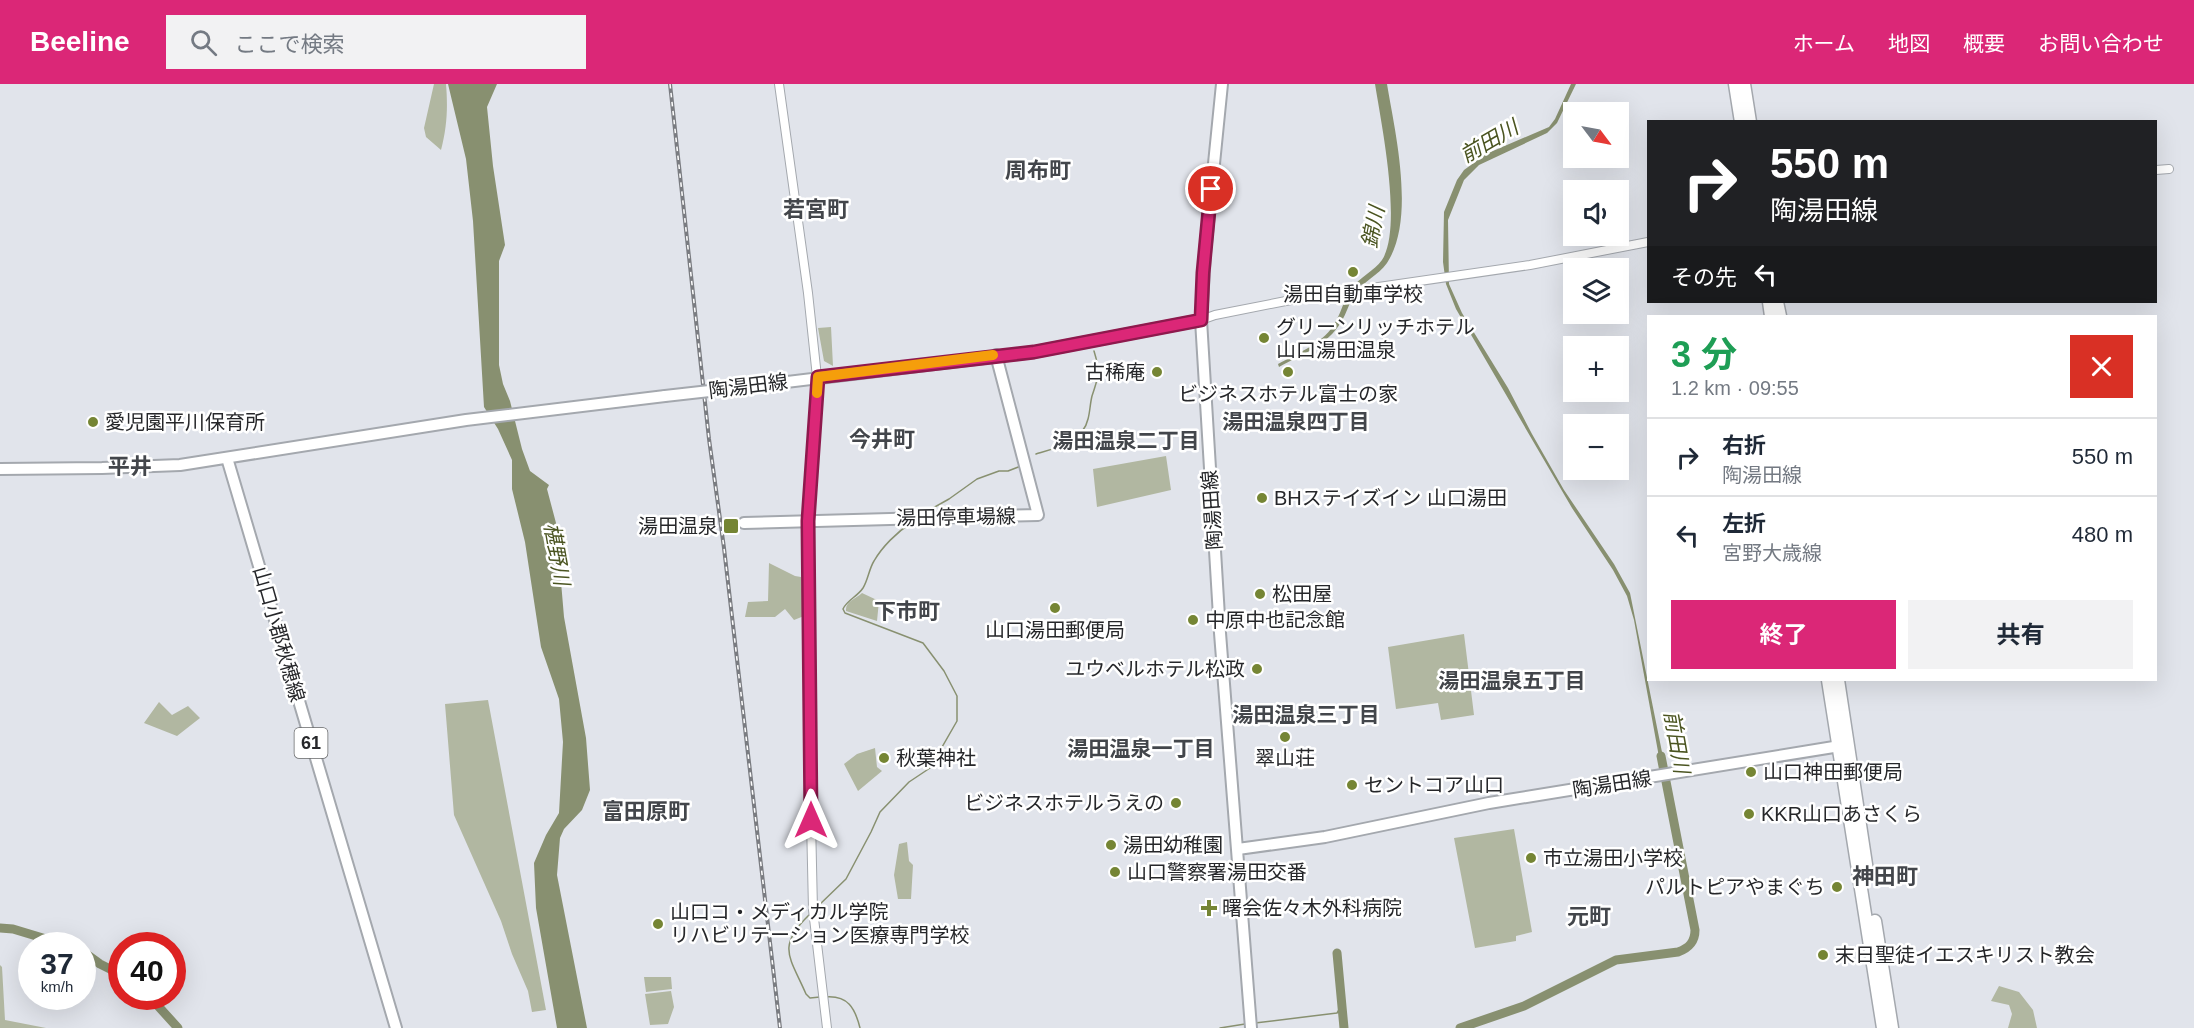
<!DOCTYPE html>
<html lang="ja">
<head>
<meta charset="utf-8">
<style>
  :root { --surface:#fff; --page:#f2f2f3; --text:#1f2937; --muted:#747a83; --line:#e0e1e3; --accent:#db2777 }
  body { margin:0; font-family:Arial,"Noto Sans JP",sans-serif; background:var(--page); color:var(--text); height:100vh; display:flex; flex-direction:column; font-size:22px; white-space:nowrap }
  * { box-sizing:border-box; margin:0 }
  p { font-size:20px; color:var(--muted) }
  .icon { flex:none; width:33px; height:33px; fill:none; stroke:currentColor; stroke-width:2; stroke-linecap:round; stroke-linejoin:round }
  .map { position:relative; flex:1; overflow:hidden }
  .side { position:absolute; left:1647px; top:231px; width:510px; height:366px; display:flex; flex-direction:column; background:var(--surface); border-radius:0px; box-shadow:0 6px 24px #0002 }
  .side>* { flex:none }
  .banner { position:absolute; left:1647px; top:36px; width:510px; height:183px; border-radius:0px; box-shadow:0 6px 24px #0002; background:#202124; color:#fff; overflow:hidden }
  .needle { width:39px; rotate:122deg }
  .buttons { position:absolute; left:1563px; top:18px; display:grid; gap:12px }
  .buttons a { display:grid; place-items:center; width:66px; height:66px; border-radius:0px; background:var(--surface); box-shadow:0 6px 24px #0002; font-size:30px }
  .speed { position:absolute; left:18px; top:848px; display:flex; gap:12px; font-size:30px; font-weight:700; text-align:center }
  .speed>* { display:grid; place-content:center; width:78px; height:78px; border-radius:50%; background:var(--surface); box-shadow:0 6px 24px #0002; line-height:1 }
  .speed small { font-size:15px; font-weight:400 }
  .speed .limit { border:9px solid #d22; background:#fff; color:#111 }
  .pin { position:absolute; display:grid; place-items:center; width:51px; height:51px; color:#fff; margin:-26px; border:3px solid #fff; border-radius:50%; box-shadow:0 2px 6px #0007 }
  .me { position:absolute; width:66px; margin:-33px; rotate:0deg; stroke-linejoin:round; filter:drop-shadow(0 0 4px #0008) }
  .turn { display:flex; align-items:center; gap:21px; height:126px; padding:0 24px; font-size:27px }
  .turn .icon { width:78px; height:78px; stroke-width:2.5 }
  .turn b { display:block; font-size:42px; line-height:51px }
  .then { display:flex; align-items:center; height:57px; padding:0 24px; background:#0003; gap:12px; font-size:22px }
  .round { display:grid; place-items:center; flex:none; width:63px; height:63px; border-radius:0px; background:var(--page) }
  .head { display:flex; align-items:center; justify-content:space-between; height:102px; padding:0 24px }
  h1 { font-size:36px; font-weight:700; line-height:45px; color:#1e9e55 }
  .action { display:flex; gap:12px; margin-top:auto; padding:12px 24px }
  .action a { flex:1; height:69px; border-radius:0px; background:var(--accent); color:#fff; font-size:24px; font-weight:700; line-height:69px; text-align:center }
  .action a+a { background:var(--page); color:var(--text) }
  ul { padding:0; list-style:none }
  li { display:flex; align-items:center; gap:18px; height:78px; padding:0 24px; border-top:2px solid var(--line) }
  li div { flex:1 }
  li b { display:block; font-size:22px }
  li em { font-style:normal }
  header { display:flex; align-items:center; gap:36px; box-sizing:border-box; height:84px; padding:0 30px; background:var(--accent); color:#fff }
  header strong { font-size:28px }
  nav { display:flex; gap:33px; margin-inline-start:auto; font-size:21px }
  .search { width:420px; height:54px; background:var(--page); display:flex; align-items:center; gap:15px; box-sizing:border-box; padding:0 21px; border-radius:0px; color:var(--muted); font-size:22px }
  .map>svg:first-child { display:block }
  .green { fill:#b1b7a1 }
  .water { fill:#889070 }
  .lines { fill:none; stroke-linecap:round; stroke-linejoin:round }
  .stream { stroke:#889070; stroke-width:1.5 }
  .river { stroke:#889070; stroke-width:9 }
  .minor-casing { stroke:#a4a8ae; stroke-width:10 }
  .major-casing { stroke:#a4a8ae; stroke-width:14 }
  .highway-casing { stroke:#a4a8ae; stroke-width:15 }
  .minor { stroke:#fff; stroke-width:8 }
  .major { stroke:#fff; stroke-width:10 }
  .highway { stroke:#fff; stroke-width:12 }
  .rail-casing { stroke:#7a7c81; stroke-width:4 }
  .rail { stroke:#fff; stroke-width:1.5; stroke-dasharray:4.5; stroke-linecap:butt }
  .major-bridge-casing { stroke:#a4a8ae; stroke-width:14; stroke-linecap:butt }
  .major-bridge { stroke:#fff; stroke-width:10 }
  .route-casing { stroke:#8e194d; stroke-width:15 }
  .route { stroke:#db2777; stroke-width:10 }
  .slow { stroke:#f59e0b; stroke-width:10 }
  .poi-dot { fill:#758534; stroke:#fff; stroke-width:2 }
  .labels { text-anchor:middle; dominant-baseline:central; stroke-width:5; stroke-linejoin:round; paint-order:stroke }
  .shield { fill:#fff; stroke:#67686a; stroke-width:1.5 }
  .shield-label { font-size:18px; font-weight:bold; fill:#26272a }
  .poi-label { font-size:20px; fill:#26272a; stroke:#fff; text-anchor:start }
  .street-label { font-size:20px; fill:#26272a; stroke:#fff }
  .water-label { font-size:21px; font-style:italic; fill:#4a5420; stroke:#fff }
  .neighbourhood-label { font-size:21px; font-weight:bold; fill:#43464b; stroke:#fff }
  .quarter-label { font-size:22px; font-weight:bold; fill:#43464b; stroke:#fff }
</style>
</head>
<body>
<header>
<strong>Beeline</strong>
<div class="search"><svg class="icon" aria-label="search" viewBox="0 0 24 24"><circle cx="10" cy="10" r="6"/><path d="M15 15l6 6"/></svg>ここで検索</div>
<nav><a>ホーム</a><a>地図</a><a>概要</a><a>お問い合わせ</a></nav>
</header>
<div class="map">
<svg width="2194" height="944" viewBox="0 0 2194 944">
  <rect width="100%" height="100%" fill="#e1e4eb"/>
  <!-- green -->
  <path class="green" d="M434 0H446C448 24 447 43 441 66L426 53 424 44Z
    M831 243 833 282 824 277 818 244Z
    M1166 372 1171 406 1097 423 1093 385Z
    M769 479 795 492 801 493 804 532 794 536 785 525 775 533H745L748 518 768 517Z
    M862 509 879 517 877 537 846 527C845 517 856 515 862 509Z
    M1464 550 1474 631 1441 636 1438 619 1396 625 1388 563Z
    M488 616 546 926 532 928 528 907 512 870 501 837 454 731 445 620Z
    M159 618 172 631 188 622 200 634 177 652 144 639Z
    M875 664 877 683 882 687 858 707 844 680 857 670Z
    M1514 745 1532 848 1516 852V857L1475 864 1454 754Z
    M907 758 909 777 913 781 911 815H898L894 791 899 760Z
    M0 881 2 883 5 936 46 944H0Z
    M644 893H671L672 905 646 908Z
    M1999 902 2019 908 2033 926 2037 944H2008L2012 930 2009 921 1991 917Z
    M671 907 674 923 668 940 650 941 645 910Z"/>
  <!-- water -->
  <path class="water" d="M448 0H497L487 23 493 82 505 161 499 177V281L503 300 510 317 522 365 530 387 549 401 547 405 556 439 564 533 586 654 590 706 582 726 564 745 560 754 557 791 587 944H557L536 824 534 779 546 751 559 729 563 658 559 615 541 563 525 458 512 405V376L498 345 484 323 473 137 466 75Z
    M1375 0H1387C1395 48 1416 135 1387 179 1378 192 1363 197 1355 210 1349 218 1347 229 1341 238 1328 261 1301 271 1279 283L1278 280C1298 269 1325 259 1336 237 1342 227 1344 214 1352 204 1360 193 1374 187 1382 176 1403 144 1381 38 1375 0Z
    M1571 0H1576L1557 39 1547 49 1479 81 1464 96 1448 136 1449 200 1462 229 1508 304 1532 350 1564 406 1614 480 1630 509 1665 683 1661 684 1634 536 1627 512 1613 486 1572 424 1456 225 1446 200 1443 178 1444 128 1457 96 1464 86 1486 70 1549 43 1555 35Z"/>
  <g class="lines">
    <!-- stream -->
    <path class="stream" d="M1036 370C1056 364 1083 358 1088 335 1090 328 1090 320 1092 312 1099 290 1101 290 1094 267
      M924 429 949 415 977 395 999 387H1008L1021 382
      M817 823 846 795 871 748 880 728 909 698 930 684 957 637V612L944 587 923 559 845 529 843 525C847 516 857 513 863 504 868 496 869 485 874 477 882 463 897 448 911 439
      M809 831C776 863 790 873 806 910L810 914 820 913
      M825 913C848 911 855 924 860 944
      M1255 939 1337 929 1342 921
      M1220 944 1245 940"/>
    <!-- river -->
    <path class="river" d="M0 844 13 845 66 861
      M82 867 100 880 122 891
      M1337 869 1344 944
      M149 912 178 944
      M1460 944 1524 922 1616 876 1678 868C1689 864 1695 858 1695 846L1661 672"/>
    <defs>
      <path id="minor" d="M779 0 808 209 817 293 808 437 811 736 813 826 827 944
        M2156 86 2169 85
        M1201 236 1215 231 1296 215 1530 181 1648 158"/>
      <path id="major" d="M1222 0 1205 169 1201 236 1220 549 1251 944
        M745 303 1034 268 1201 236
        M227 374 396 944
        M0 385 102 384 180 381 466 336 665 312
        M744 439 1038 431 996 271
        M1238 765 1325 753 1489 719 1846 661"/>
      <path id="highway" d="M1735 0 1741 38
        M1744 0 1750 38
        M1769 218 1771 232
        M1777 218 1780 232
        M1828 596 1883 944
        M1838 596 1867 787
        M1875 837 1892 944"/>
    </defs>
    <!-- minor casing -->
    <use href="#minor" class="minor-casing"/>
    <!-- major casing -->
    <use href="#major" class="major-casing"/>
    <!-- highway casing -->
    <use href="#highway" class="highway-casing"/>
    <!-- minor -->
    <use href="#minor" class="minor"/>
    <!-- major -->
    <use href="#major" class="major"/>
    <!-- highway -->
    <use href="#highway" class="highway"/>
    <defs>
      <path id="rail" d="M670 0 709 355 724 464 780 944"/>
    </defs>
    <!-- rail casing -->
    <use href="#rail" class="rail-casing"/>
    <!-- rail -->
    <use href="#rail" class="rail"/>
    <defs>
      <path id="major-bridge" d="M665 312 745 303"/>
    </defs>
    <!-- major-bridge casing -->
    <use href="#major-bridge" class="major-bridge-casing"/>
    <!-- major-bridge -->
    <use href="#major-bridge" class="major-bridge"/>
  </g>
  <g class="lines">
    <defs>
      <path id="route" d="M811 736 808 437 818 293 1034 268 1201 236 1203 189 1211 105"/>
    </defs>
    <!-- route casing -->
    <use href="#route" class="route-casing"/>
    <!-- route -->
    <use href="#route" class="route"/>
    <!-- slow -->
    <path class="slow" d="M817 309 818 293 993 271"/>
  </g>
  <!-- markers -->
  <g class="poi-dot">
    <circle cx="1353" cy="188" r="6"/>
    <circle cx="1264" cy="254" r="6"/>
    <circle cx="1157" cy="288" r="6"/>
    <circle cx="1288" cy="288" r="6"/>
    <circle cx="93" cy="338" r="6"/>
    <circle cx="1262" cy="414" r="6"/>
    <rect x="723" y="434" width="16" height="16" rx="3"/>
    <circle cx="1260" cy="510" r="6"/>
    <circle cx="1055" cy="524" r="6"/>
    <circle cx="1193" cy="536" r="6"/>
    <circle cx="1257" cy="585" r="6"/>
    <circle cx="1285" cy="653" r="6"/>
    <circle cx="884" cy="674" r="6"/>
    <circle cx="1751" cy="688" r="6"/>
    <circle cx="1352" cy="701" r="6"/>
    <circle cx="1176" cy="719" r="6"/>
    <circle cx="1749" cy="730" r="6"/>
    <circle cx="1111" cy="761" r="6"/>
    <circle cx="1531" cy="774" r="6"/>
    <circle cx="1115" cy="788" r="6"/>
    <circle cx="1837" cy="803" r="6"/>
    <path d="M1206 815h6v6h6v6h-6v6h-6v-6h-6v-6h6z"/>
    <circle cx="658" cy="840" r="6"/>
    <circle cx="1823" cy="871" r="6"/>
  </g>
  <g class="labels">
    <!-- shield labels -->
    <rect class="shield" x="294.5" y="644" width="33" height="30" rx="4.5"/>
    <g class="shield-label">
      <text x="311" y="659">61</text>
    </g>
    <!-- poi labels -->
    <g class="poi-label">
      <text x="1353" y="210" text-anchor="middle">湯田自動車学校</text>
      <text x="1276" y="243">グリーンリッチホテル<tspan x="1276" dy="23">山口湯田温泉</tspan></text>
      <text x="1145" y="288" text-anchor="end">古稀庵</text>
      <text x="1288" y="310" text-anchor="middle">ビジネスホテル富士の家</text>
      <text x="105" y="338">愛児園平川保育所</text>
      <text x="1274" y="414">BHステイズイン 山口湯田</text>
      <text x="718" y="442" text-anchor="end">湯田温泉</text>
      <text x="1272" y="510">松田屋</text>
      <text x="1205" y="536">中原中也記念館</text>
      <text x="1055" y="546" text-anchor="middle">山口湯田郵便局</text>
      <text x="1245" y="585" text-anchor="end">ユウベルホテル松政</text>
      <text x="896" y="674">秋葉神社</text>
      <text x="1285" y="674" text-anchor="middle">翠山荘</text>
      <text x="1763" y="688">山口神田郵便局</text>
      <text x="1364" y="701">セントコア山口</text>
      <text x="1164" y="719" text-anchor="end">ビジネスホテルうえの</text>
      <text x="1761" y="730">KKR山口あさくら</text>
      <text x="1123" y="761">湯田幼稚園</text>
      <text x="1543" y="774">市立湯田小学校</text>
      <text x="1127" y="788">山口警察署湯田交番</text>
      <text x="1825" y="803" text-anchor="end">パルトピアやまぐち</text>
      <text x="1222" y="824">曙会佐々木外科病院</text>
      <text x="670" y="828">山口コ・メディカル学院<tspan x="670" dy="23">リハビリテーション医療専門学校</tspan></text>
      <text x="1835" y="871">末日聖徒イエスキリスト教会</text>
    </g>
    <!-- street labels -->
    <g class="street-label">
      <text transform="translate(748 302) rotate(-7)">陶湯田線</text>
      <text transform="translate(1212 426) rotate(-94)">陶湯田線</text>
      <text transform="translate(956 433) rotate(-1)">湯田停車場線</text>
      <text transform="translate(279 550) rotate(74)">山口小郡秋穂線</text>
      <text transform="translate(1612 700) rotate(-9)">陶湯田線</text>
    </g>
    <!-- water labels -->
    <g class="water-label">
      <text transform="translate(1489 57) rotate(-30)">前田川</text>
      <text transform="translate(1373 143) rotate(-79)">錦川</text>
      <text transform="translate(557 470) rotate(80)">椹野川</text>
      <text transform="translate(1677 658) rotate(80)">前田川</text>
    </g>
    <!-- neighbourhood labels -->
    <g class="neighbourhood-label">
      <text x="1296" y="337">湯田温泉四丁目</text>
      <text x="1126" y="356">湯田温泉二丁目</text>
      <text x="1512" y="596">湯田温泉五丁目</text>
      <text x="1306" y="630">湯田温泉三丁目</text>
      <text x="1141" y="664">湯田温泉一丁目</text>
    </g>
    <!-- quarter labels -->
    <g class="quarter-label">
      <text x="1038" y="86">周布町</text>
      <text x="816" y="125">若宮町</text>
      <text x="882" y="355">今井町</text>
      <text x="130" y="382">平井</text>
      <text x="907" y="527">下市町</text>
      <text x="646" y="727">富田原町</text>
      <text x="1885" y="792">神田町</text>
      <text x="1589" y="832">元町</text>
    </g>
  </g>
</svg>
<div class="buttons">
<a><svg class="needle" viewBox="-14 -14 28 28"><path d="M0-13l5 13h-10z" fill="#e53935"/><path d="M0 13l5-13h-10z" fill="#747a83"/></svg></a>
<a><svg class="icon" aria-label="sound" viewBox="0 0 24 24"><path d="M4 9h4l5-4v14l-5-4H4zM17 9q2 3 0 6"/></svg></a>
<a><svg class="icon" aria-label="layers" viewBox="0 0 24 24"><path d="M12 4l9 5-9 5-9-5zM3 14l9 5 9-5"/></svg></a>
<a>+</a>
<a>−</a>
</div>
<div class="speed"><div>37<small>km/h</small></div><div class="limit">40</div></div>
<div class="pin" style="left:1211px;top:105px;background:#d93025"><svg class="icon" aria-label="arrive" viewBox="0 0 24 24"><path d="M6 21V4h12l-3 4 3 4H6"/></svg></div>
<svg class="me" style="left:811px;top:736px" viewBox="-20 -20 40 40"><path d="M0-17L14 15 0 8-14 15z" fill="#db2777" stroke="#fff" stroke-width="4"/></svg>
<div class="banner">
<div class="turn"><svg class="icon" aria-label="right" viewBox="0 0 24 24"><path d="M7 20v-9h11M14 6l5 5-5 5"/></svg><div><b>550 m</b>陶湯田線</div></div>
<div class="then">その先<svg class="icon" aria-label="left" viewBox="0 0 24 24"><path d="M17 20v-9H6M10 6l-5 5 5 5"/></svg></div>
</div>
<section class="side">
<div class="head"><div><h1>3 分</h1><p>1.2 km · 09:55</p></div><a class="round" style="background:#d93025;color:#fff"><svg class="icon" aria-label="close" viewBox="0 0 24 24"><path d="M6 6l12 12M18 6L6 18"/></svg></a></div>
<ul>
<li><svg class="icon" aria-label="right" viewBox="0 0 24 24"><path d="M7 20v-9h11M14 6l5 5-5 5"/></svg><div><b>右折</b><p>陶湯田線</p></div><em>550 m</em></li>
<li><svg class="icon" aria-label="left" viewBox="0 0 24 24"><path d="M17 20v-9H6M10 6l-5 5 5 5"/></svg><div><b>左折</b><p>宮野大歳線</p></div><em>480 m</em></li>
</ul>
<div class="action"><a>終了</a><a>共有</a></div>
</section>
</div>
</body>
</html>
